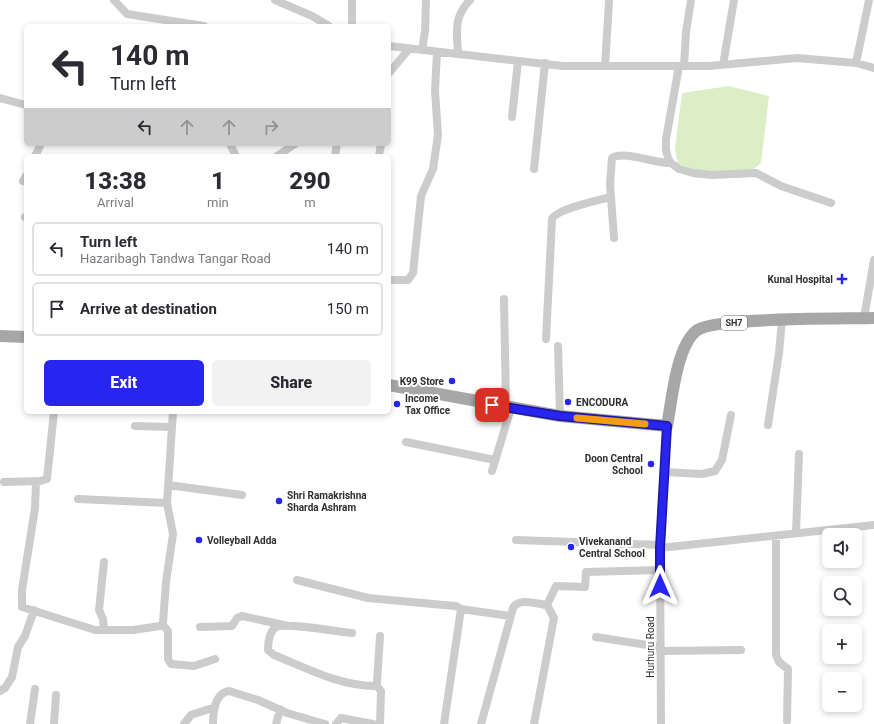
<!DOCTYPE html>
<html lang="en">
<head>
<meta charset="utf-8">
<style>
  :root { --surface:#fff; --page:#f2f2f3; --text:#2b2b33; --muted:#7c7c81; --line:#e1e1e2; --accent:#2825f1 }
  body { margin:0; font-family:Roboto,sans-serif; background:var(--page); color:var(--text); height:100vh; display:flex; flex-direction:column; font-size:15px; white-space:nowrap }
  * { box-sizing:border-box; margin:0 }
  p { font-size:13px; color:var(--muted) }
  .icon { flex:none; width:22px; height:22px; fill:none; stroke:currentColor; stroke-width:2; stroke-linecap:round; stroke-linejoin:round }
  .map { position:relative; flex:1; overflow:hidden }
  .sheet { position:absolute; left:24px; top:154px; width:367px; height:260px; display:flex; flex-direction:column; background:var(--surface); border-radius:6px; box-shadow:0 2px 6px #0003 }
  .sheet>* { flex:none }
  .top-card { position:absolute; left:24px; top:24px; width:367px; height:122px; border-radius:6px; box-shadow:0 2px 6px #0003; background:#fff; color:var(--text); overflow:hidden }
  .tools { position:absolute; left:822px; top:528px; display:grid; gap:8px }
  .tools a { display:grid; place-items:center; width:40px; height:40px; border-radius:6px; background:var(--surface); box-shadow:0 2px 6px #0003; font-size:20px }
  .pin { position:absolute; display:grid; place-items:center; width:34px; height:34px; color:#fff; margin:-17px; border-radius:8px; box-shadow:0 2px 6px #0006 }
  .me { position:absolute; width:44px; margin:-22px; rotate:0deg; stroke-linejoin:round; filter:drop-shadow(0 0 3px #0008) }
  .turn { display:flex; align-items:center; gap:14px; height:84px; padding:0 20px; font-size:18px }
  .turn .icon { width:52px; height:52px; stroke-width:2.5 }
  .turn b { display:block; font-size:28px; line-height:34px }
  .lanes { display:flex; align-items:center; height:38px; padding:0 20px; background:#0003; justify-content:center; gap:20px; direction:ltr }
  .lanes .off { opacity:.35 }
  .eta { display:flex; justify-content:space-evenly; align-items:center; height:68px; text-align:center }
  .eta b { font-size:24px; font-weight:800; line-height:28px }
  .action { display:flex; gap:8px; margin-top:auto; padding:8px 20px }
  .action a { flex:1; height:46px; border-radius:6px; background:var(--accent); color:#fff; font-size:16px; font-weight:800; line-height:46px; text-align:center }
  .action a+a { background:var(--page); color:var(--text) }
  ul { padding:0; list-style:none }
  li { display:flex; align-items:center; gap:12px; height:54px; margin:0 8px 6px; padding:0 12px; border:2px solid var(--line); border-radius:6px }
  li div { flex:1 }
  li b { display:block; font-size:15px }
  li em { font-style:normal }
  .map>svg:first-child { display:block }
  .water { fill:#dbeec6 }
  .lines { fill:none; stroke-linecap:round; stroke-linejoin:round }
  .street { stroke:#ccc; stroke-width:8 }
  .primary { stroke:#a7a7a7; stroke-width:12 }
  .route-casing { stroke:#1a189d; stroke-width:10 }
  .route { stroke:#2825f1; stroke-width:7 }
  .slow { stroke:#f59e0b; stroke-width:7 }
  .poi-dot { fill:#2825f1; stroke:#fff; stroke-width:1.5 }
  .labels { text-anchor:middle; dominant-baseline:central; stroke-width:4; stroke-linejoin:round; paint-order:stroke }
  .shield { fill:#fff; stroke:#6d6d6d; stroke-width:1 }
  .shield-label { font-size:9px; font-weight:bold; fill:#2f2f2f }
  .poi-label { font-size:10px; font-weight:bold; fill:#2f2f2f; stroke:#fff; text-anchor:start }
  .street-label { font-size:10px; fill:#2f2f2f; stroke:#fff }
</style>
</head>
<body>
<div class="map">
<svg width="874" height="724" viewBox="0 0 874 724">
  <rect width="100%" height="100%" fill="#fff"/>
  <!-- water -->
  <path class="water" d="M729 86 769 96 761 163 750 172H697L678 164 675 149 682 93Z"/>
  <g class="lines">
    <!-- street -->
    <path class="street" d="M114 0 127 14 204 26
      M275 0 312 16 329 26
      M352 26V0
      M389 46 563 66H709L797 58 856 63 874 68
      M422 50 425 31 426 0
      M458 54C457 31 453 18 470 0
      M856 63 869 0
      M723 65 734 0
      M605 66 609 2
      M679 66 666 139V150L668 158 671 163 679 169 693 173 712 175 756 173 781 186 831 203
      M684 66 686 32 691 0
      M389 73 409 49
      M0 98 26 105
      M512 117 518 61
      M230 144 236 156
      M35 156 41 144
      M277 156 295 144
      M335 156 337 144
      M379 156 381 144
      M534 169 545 63
      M23 181 26 176
      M25 217H26
      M614 238 610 184 612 158C624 150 656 164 671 163
      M389 280H408L413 273 421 196 433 169 438 135 435 91 437 52
      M504 299 506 407
      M864 318 874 260
      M546 339 552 219C557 209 599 200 611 197
      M558 346 560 416
      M768 425 779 353 782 320
      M135 426 172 427
      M406 442 495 460
      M492 471 511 408
      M664 472 702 474 715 471 722 460 731 415
      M36 481 35 508 22 590V607L95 630H133L160 626 163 623 166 582 173 534 167 503 173 412
      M4 482 40 481 47 479 54 412
      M168 485 242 495
      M78 499 167 503
      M796 533 799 454
      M776 536V655L779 662 788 669 787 721
      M516 540 660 545
      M660 548 874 525
      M104 562 99 610 103 619 104 630
      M297 580 368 598 444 605 456 606 461 609 444 724
      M547 605 556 586 585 587 586 572 660 570
      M461 609 510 616
      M163 625 168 631V659L171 664 194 666 215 659
      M200 627 232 626 237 618 242 616 284 625
      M352 633C338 632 287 622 276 627 269 632 268 643 268 650L274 655C306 668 342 687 377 686
      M380 636 377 682V686L381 691 380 724
      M596 637 660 647
      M660 651 741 650
      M0 691 5 688 12 677 18 647 25 636 34 610
      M30 724 35 689
      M54 724 56 695
      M184 724 191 715 215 707
      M213 724C213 712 215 693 229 691L258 700 287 713 325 724
      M276 724 280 709
      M336 724 341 718 373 724
      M481 724 513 608C519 597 537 604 547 605
      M534 724 554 618 547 605
      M661 724 660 548 667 426"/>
    <!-- primary -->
    <path class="primary" d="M0 336 26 337
      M389 385 560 416 667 426C672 400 676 348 696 331 711 317 845 319 874 318"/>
  </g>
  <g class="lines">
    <defs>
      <path id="route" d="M492 405 560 416 667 426 660 548V586"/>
    </defs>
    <!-- route casing -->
    <use href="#route" class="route-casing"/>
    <!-- route -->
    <use href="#route" class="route"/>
    <!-- slow -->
    <path class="slow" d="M577 418 645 424"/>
  </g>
  <!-- markers -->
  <g class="poi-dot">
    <path d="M840 273h4v4h4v4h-4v4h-4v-4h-4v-4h4z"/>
    <circle cx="452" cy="381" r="4"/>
    <circle cx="568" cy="402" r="4"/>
    <circle cx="397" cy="404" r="4"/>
    <circle cx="651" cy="464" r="4"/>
    <circle cx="279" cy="501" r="4"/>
    <circle cx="199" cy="540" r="4"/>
    <circle cx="571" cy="547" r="4"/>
  </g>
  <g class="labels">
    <!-- shield labels -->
    <rect class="shield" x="721" y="316" width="26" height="14" rx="3"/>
    <g class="shield-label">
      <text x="734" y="323">SH7</text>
    </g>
    <!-- poi labels -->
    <g class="poi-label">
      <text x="833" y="279" text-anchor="end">Kunal Hospital</text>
      <text x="444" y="381" text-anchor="end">K99 Store</text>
      <text x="405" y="398">Income<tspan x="405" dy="12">Tax Office</tspan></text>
      <text x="576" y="402">ENCODURA</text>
      <text x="643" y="458" text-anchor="end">Doon Central<tspan x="643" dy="12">School</tspan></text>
      <text x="287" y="495">Shri Ramakrishna<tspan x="287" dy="12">Sharda Ashram</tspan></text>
      <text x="207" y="540">Volleyball Adda</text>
      <text x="579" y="541">Vivekanand<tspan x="579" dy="12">Central School</tspan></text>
    </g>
    <!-- street labels -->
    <g class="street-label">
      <text transform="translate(650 647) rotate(-90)">Hurhuru Road</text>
    </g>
  </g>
</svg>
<div class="tools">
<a><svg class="icon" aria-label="sound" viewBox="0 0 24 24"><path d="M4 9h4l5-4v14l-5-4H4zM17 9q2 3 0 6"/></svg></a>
<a><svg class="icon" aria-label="search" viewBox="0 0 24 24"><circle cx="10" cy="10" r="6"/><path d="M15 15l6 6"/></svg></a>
<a>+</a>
<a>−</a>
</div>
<div class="pin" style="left:492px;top:405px;background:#d93025"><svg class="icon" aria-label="arrive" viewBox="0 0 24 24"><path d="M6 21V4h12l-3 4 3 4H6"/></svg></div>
<svg class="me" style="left:660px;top:586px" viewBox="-20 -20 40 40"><path d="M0-17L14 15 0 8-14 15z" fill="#2825f1" stroke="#fff" stroke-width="4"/></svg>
<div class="top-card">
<div class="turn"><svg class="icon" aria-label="left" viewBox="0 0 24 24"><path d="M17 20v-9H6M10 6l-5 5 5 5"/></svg><div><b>140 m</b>Turn left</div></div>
<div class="lanes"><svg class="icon" aria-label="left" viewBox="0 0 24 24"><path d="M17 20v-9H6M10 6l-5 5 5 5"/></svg><svg class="icon off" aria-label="ahead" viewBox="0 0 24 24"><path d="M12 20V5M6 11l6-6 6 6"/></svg><svg class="icon off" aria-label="ahead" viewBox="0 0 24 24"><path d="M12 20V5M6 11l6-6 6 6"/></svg><svg class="icon off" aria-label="right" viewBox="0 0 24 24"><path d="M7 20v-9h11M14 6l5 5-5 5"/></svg></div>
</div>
<section class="sheet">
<div class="eta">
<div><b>13:38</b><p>Arrival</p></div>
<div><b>1</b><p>min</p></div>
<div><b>290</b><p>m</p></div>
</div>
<ul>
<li><svg class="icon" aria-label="left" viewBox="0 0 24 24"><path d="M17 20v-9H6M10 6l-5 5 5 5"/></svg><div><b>Turn left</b><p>Hazaribagh Tandwa Tangar Road</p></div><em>140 m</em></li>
<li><svg class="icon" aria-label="arrive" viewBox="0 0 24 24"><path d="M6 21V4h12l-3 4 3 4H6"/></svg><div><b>Arrive at destination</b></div><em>150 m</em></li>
</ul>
<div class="action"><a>Exit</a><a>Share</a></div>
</section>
</div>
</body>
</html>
